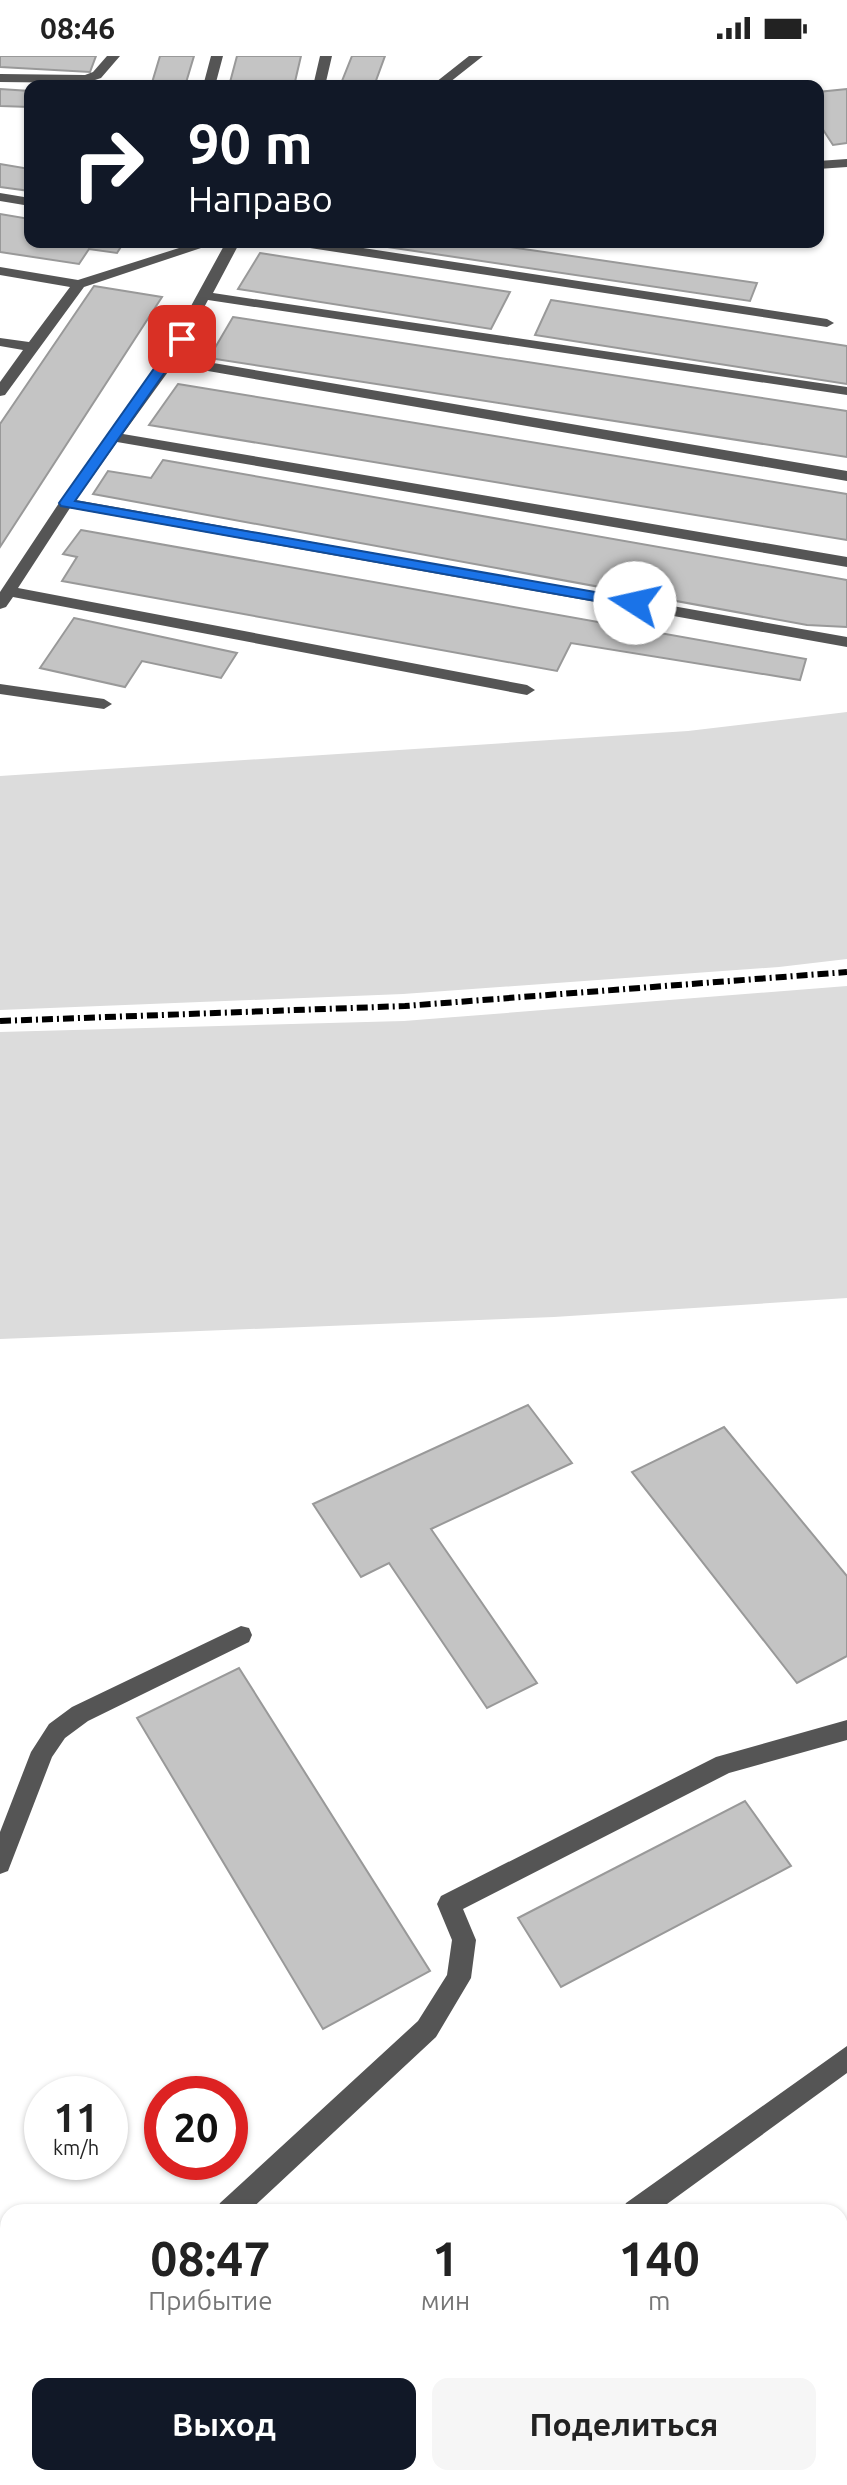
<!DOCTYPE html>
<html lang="ru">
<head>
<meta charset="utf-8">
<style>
  :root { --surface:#fff; --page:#f6f6f6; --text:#222; --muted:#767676; --accent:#111827 }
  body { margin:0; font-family:Ubuntu,sans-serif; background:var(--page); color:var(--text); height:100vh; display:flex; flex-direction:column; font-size:30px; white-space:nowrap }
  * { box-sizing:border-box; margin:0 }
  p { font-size:26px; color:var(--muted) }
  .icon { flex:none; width:44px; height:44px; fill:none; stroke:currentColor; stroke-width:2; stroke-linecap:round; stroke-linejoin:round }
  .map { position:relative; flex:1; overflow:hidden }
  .side { position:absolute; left:0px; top:2148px; width:848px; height:282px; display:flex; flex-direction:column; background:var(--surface); border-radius:24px 24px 0 0; box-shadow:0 2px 6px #0004 }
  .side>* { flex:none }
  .guide { position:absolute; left:24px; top:24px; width:800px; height:168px; border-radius:16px; box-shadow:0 2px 6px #0004; background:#111827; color:#fff; overflow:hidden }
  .speed { position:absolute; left:24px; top:2020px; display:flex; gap:16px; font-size:40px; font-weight:700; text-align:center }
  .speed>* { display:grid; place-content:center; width:104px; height:104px; border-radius:50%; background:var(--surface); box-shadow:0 2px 6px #0004; line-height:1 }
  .speed small { font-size:20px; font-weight:400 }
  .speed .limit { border:12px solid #d22; background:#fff; color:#111 }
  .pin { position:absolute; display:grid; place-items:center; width:68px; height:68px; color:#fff; margin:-34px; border-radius:16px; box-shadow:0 4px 12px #0006 }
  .me { position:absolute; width:88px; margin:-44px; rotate:280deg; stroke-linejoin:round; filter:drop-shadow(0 0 6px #0008) }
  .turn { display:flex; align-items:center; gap:28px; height:168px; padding:0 32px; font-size:36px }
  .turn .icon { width:104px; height:104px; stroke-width:2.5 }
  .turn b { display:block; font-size:56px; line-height:68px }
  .eta { display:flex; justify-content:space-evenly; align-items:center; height:136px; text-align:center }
  .eta b { font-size:48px; font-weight:700; line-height:56px }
  .button { display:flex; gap:16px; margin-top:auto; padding:16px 32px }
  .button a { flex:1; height:92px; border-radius:16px; background:var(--accent); color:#fff; font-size:32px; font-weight:700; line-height:92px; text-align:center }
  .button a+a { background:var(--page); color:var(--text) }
  .status { display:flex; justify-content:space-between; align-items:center; height:56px; padding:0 40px; background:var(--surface); direction:ltr }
  .status svg { height:22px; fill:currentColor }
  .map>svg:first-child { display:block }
  .green { fill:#dcdcdc }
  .building { fill:#c4c4c4; stroke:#999; stroke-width:2 }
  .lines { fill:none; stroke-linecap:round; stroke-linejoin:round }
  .minor { fill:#555; fill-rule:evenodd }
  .rail { stroke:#000; stroke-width:6; stroke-dasharray:11 4 2 4; stroke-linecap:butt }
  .route { fill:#1a73e8; stroke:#114b97; stroke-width:2 }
</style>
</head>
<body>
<div class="status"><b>08:46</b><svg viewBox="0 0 49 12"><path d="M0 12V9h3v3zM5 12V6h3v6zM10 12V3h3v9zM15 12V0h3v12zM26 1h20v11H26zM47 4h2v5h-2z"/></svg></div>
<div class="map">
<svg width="847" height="2429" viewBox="0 0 847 2429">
  <rect width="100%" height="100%" fill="#fff"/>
  <!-- green -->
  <path class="green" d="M847 656V903L779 911 403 938 0 954V720L688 675Z
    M847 930V1242L554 1261 0 1283V976L404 965Z"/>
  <!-- building -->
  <path class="building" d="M0 0H96L90 16 0 11Z
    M160 0H194L185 30H151Z
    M237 0H301L294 30H229Z
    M352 0H385L374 30H340Z
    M0 33 30 35V51L0 50Z
    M847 33V87L833 89 818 66V36Z
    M0 108 30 113V135L0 131Z
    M0 158 30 163V186H124L117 197 89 193 79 208 0 196Z
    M354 186H476L757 227 750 245Z
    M260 197 510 236 491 273 238 233Z
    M94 230 162 241 0 491V368Z
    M551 244 847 290V328L535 279Z
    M233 261 847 355V401L209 302Z
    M178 328 847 438V484L149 369Z
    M163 404 847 524V571L807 569 93 438 108 415 151 422Z
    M81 474 806 603 800 624 571 587 557 615 62 525 77 501 63 498Z
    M74 562 237 597 221 622 142 605 125 631 40 612Z
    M528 1349 572 1407 431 1473 537 1627 487 1652 389 1507 361 1521 313 1448Z
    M724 1371 847 1520V1600L797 1627 632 1416Z
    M239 1612 430 1915 323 1973 137 1662Z
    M745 1745 791 1810 561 1931 518 1862Z"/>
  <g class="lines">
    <!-- minor -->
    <path class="minor" d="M107 0H120L101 22 86 27 0 26V18L85 19 93 16Z
      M211 0H223L215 30H203Z
      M320 0H332L325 30H313Z
      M469 0H483L445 30H431Z
      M847 103V111L818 113V105Z
      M0 137 30 142V150L0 145Z
      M198 186H219L84 231 5 339 0 340V326L23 294 0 290V282L29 286 70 231 0 219V211L78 224Z
      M226 186H240L213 237 847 331V339L208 244 178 301 847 415V425L173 309 123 378 847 501V511L117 386 76 444 847 581V591L70 452 18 532 527 629 535 634 527 639 13 541 6 551 0 553V536L61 444 162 303Z
      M290 186H324L827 263 834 267 827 271 297 190Z
      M0 628 104 643 112 648 104 653 0 638Z
      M241 1570 249 1572 252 1579 249 1586 88 1665 65 1682 52 1701 8 1815 0 1818V1776L31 1696 49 1668 72 1651Z
      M847 1664V1684L729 1717 463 1853 476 1884 471 1922 436 1981 248 2156H216L220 2147 418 1965 447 1919 452 1884 437 1848 441 1840 716 1701Z
      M847 1990V2017L656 2156H622L626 2147Z
      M8 2345V2376L0 2380V2349Z
      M247 2422H282L279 2429H244Z"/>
    <!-- rail -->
    <path class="rail" d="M0 965 405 950 847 916"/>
  </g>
  <!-- route -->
  <path class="route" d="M177 280 188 283 75 445 635 543 642 547 635 552 61 450 59 447Z"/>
</svg>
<div class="speed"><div>11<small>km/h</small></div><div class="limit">20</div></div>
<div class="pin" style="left:182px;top:283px;background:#d93025"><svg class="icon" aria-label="arrive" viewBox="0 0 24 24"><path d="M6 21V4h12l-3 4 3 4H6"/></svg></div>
<svg class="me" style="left:635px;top:547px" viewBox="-20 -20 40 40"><circle r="19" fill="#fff"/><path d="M0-13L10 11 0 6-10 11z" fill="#1a73e8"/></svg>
<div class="guide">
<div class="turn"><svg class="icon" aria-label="right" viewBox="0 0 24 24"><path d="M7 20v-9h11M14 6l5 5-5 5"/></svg><div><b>90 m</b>Направо</div></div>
</div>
<section class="side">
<div class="eta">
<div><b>08:47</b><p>Прибытие</p></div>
<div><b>1</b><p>мин</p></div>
<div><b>140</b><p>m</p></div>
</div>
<div class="button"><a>Выход</a><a>Поделиться</a></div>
</section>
</div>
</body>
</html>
